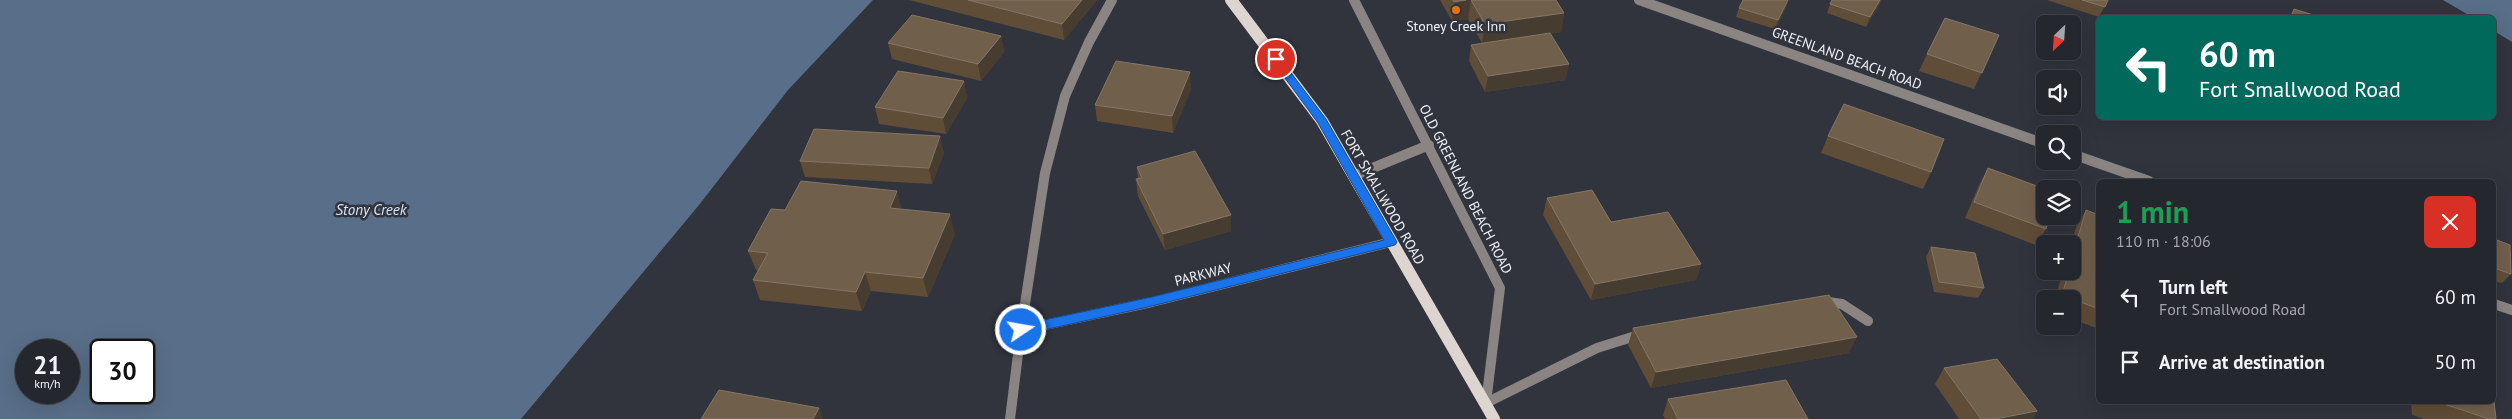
<!DOCTYPE html>
<html lang="en">
<head>
<meta charset="utf-8">
<style>
  :root { --surface:#25272e; --page:#31333a; --text:#f1f3f6; --muted:#a3a5aa; --line:#42444a }
  body { margin:0; font-family:"PT Sans",sans-serif; background:var(--page); color:var(--text); height:100vh; display:flex; flex-direction:column; font-size:19px; white-space:nowrap }
  * { box-sizing:border-box; margin:0 }
  p { font-size:16px; color:var(--muted) }
  .icon { flex:none; width:28px; height:28px; fill:none; stroke:currentColor; stroke-width:2; stroke-linecap:round; stroke-linejoin:round }
  .map { position:relative; flex:1; overflow:hidden }
  .details { position:absolute; left:2096px; top:179px; width:400px; height:225px; display:flex; flex-direction:column; background:var(--surface); border-radius:8px; box-shadow:0 5px 20px #0002,0 0 0 1px var(--line) }
  .details>* { flex:none }
  .hud { position:absolute; left:2096px; top:15px; width:400px; height:105px; border-radius:8px; box-shadow:0 5px 20px #0002,0 0 0 1px var(--line); background:#00695c; color:#fff; overflow:hidden }
  .needle { width:32px; rotate:205deg }
  .tools { position:absolute; left:2036px; top:15px; display:grid; gap:10px }
  .tools a { display:grid; place-items:center; width:45px; height:45px; border-radius:8px; background:var(--surface); box-shadow:0 5px 20px #0002,0 0 0 1px var(--line); font-size:25px }
  .speed { position:absolute; left:15px; top:339px; display:flex; gap:10px; font-size:25px; font-weight:700; text-align:center }
  .speed>* { display:grid; place-content:center; width:65px; height:65px; border-radius:50%; background:var(--surface); box-shadow:0 5px 20px #0002,0 0 0 1px var(--line); line-height:1 }
  .speed small { font-size:12px; font-weight:400 }
  .speed .limit { border:2px solid #111; border-radius:8px; background:#fff; color:#111 }
  .pin { position:absolute; display:grid; place-items:center; width:42px; height:42px; color:#fff; margin:-21px; border:2px solid #fff; border-radius:50%; box-shadow:0 1px 5px #0007 }
  .me { position:absolute; width:55px; margin:-28px; rotate:78deg; stroke-linejoin:round; filter:drop-shadow(0 0 4px #0008) }
  .turn { display:flex; align-items:center; gap:18px; height:105px; padding:0 20px; font-size:22px }
  .turn .icon { width:65px; height:65px; stroke-width:2.5 }
  .turn b { display:block; font-size:35px; line-height:42px }
  .round { display:grid; place-items:center; flex:none; width:52px; height:52px; border-radius:8px; background:var(--page) }
  .overview { display:flex; align-items:center; justify-content:space-between; height:85px; padding:0 20px }
  h1 { font-size:30px; font-weight:600; line-height:38px; color:#1e9e55 }
  ul { padding:0; list-style:none }
  li { display:flex; align-items:center; gap:15px; height:65px; padding:0 20px }
  li div { flex:1 }
  li b { display:block; font-size:19px }
  li em { font-style:normal }
  .map>svg:first-child { display:block }
  .water { fill:#596e88; fill-rule:evenodd }
  .lines { fill:none; stroke-linecap:round; stroke-linejoin:round }
  .service { stroke:#8a8582; stroke-width:10 }
  .minor { stroke:#8a8582; stroke-width:10 }
  .primary { stroke:#dfd5d0; stroke-width:12 }
  .wall { fill:#604d37 }
  .shaded-wall { fill:#473c30 }
  .building { fill:#705f4b; stroke:#847666 }
  .route { fill:#1a73e8; stroke:#114b97 }
  .food-dot { fill:#e8710a; stroke:#31343d; stroke-width:2 }
  .labels { text-anchor:middle; dominant-baseline:central; stroke-width:5; stroke-linejoin:round; paint-order:stroke }
  .poi-label { font-size:14px; fill:#f1f3f8; stroke:#31343d }
  .street-label { font-size:14px; fill:#f1f3f8; stroke:#31343d }
  .water-label { font-size:15px; font-style:italic; fill:#d6e6f9; stroke:#31343d }
</style>
</head>
<body>
<div class="map">
<svg width="2512" height="419" viewBox="0 0 2512 419">
  <rect width="100%" height="100%" fill="#31343d"/>
  <!-- water -->
  <path class="water" d="M0 0H873L788 90 699 205 521 419H0ZM26 350H69V392H26ZM101 350H144V392H101Z
    M2443 0H2512V42L2494 31V18L2472 17Z"/>
  <g class="lines">
    <!-- service -->
    <path class="service" d="M1821 301 1842 304 1868 321
      M1486 403 1597 348 1645 333"/>
    <!-- minor -->
    <path class="minor" d="M1354 0 1500 288 1486 403
      M1639 0 2045 144
      M2072 154 2149 181
      M1353 176 1429 145
      M2494 304 2512 310
      M1021 330 1045 173 1065 96 1089 42 1112 0
      M1010 419 1021 330 1152 302 1391 242"/>
    <!-- primary -->
    <path class="primary" d="M1231 0 1322 121 1494 419"/>
  </g>
  <!-- wall -->
  <path class="wall" d="M909 0H1097L1064 40Z
    M1440 0H1556L1564 13 1561 32 1533 36 1569 64 1565 80 1485 92 1469 61 1471 45 1482 43 1468 19 1452 21Z
    M1788 0 1786 8 1775 29 1736 17 1739 8Z
    M1882 0 1866 27 1827 13 1830 4Z
    M2047 0H2108L2099 17Z
    M2294 9 2323 18H2288Z
    M1999 35 1974 89 1919 71 1927 54Z
    M1001 36 1004 52 981 81 892 59 888 43Z
    M964 81 967 98 946 134 879 124 875 107Z
    M1191 89 1173 133 1097 121 1095 105Z
    M1828 136 1931 172 1923 189 1821 153Z
    M944 153 932 184 805 177 800 161Z
    M1137 167 1231 215V231L1165 250 1138 196 1136 179H1138Z
    M1988 168 2046 229 2036 245 1965 218 1979 185Z
    M1547 198 1611 222 1701 264 1696 280 1591 300 1543 215Z
    M902 209 955 234 928 297 871 291 862 311 760 300 753 280 758 271 756 270 748 251 785 210Z
    M2086 210 2099 215V329L2072 319V299H2055L2063 271H2072V244H2071L2076 227Z
    M2494 239 2511 274 2502 283 2494 281Z
    M1931 247 1984 288 1978 298 1934 292 1926 257Z
    M1633 328 1849 353 1651 388 1628 345Z
    M1944 368 2037 411 2032 419H1959L1935 384Z
    M1668 399 1808 419H1665L1663 415Z
    M2411 401H2494L2496 419H2424L2412 415Z"/>
  <!-- shaded-wall -->
  <path class="shaded-wall" d="M1082 0H1097L1064 40 1062 24Z
    M1466 0H1471L1468 19 1452 21 1454 2Z
    M1788 0 1786 8 1775 29 1778 20Z
    M1880 0H1882L1866 27 1870 17Z
    M1564 13 1561 32 1482 43 1485 24Z
    M1001 36 1004 52 981 81 978 64Z
    M1569 64 1565 80 1485 92 1488 76Z
    M1190 72 1191 89 1173 133 1172 116Z
    M964 81 967 98 946 134 943 118Z
    M940 136 944 153 932 184 929 168Z
    M897 191 902 210 890 208Z
    M950 214 955 234 928 297 923 278Z
    M1231 215V231L1165 250 1163 234Z
    M1701 264 1696 280 1591 300 1595 284Z
    M865 272 871 291 862 311 856 292Z
    M1857 337 1849 353 1651 388 1656 372Z
    M819 408 823 419H813Z
    M2037 411 2032 419H1995Z"/>
  <!-- building -->
  <path class="building" d="M968 0H1082L1062 24Z
    M1453 0H1466L1454 2Z
    M1471 0H1556L1564 13 1485 24Z
    M1743 0H1788L1778 20 1739 8Z
    M1832 0H1880L1870 17 1830 4Z
    M2082 0H2108L2105 7Z
    M2294 9 2323 18H2291Z
    M912 15 1001 36 978 64 888 43Z
    M1945 18 1999 35 1982 73 1927 54Z
    M1550 33 1569 64 1488 76 1471 45Z
    M1116 61 1190 72 1172 116 1095 105Z
    M898 71 964 81 943 118 875 107Z
    M1844 104 1944 139 1931 172 1828 136Z
    M814 129 940 136 929 168 800 161Z
    M1195 151 1231 215 1163 234 1136 179 1142 178 1137 167Z
    M1988 168 2045 189V216H2050L2046 229 1974 202Z
    M801 181 897 191 890 208 950 214 923 278 865 272 856 292 753 280 768 253 748 251 771 209 785 210Z
    M1592 190 1611 222 1668 212 1701 264 1595 284 1547 198Z
    M2086 210 2099 215V309L2062 295 2069 271H2072V257Z
    M2494 239 2510 245 2511 274 2494 268Z
    M1931 247 1975 253 1984 288 1939 282Z
    M1829 295 1857 337 1656 372 1633 328Z
    M1997 359 2037 411 1995 419H1981L1944 368Z
    M1786 380 1808 419H1678L1668 399Z
    M719 390 819 408 813 419H701Z
    M2435 401H2494L2496 419H2489Z"/>
  <!-- route -->
  <path class="route" d="M1276 56 1279 57 1326 119 1397 242 1395 245 1152 306 1021 335 1017 333 1015 330 1017 327 1021 325 1152 297 1384 240 1318 123 1271 59Z"/>
  <!-- markers -->
  <circle class="food-dot" cx="1456" cy="10" r="5"/>
  <g class="labels">
    <!-- poi labels -->
    <g class="poi-label">
      <text x="1456" y="26">Stoney Creek Inn</text>
    </g>
    <!-- street labels -->
    <g class="street-label">
      <text transform="translate(1847 58) rotate(20)">GREENLAND BEACH ROAD</text>
      <text transform="translate(1466 189) rotate(63)">OLD GREENLAND BEACH ROAD</text>
      <text transform="translate(1383 197) rotate(60)">FORT SMALLWOOD ROAD</text>
      <text transform="translate(1203 274) rotate(-14)">PARKWAY</text>
    </g>
    <!-- water labels -->
    <g class="water-label">
      <text x="371" y="209">Stony Creek</text>
    </g>
  </g>
</svg>
<div class="tools">
<a><svg class="needle" viewBox="-14 -14 28 28"><path d="M0-13l5 13h-10z" fill="#e53935"/><path d="M0 13l5-13h-10z" fill="#a3a5aa"/></svg></a>
<a><svg class="icon" aria-label="sound" viewBox="0 0 24 24"><path d="M4 9h4l5-4v14l-5-4H4zM17 9q2 3 0 6"/></svg></a>
<a><svg class="icon" aria-label="search" viewBox="0 0 24 24"><circle cx="10" cy="10" r="6"/><path d="M15 15l6 6"/></svg></a>
<a><svg class="icon" aria-label="layers" viewBox="0 0 24 24"><path d="M12 4l9 5-9 5-9-5zM3 14l9 5 9-5"/></svg></a>
<a>+</a>
<a>−</a>
</div>
<div class="speed"><div>21<small>km/h</small></div><div class="limit">30</div></div>
<div class="pin" style="left:1276px;top:59px;background:#d93025"><svg class="icon" aria-label="arrive" viewBox="0 0 24 24"><path d="M6 21V4h12l-3 4 3 4H6"/></svg></div>
<svg class="me" style="left:1021px;top:330px" viewBox="-20 -20 40 40"><circle r="17" fill="#1a73e8" stroke="#fff" stroke-width="3"/><path d="M0-11L8 9 0 5-8 9z" fill="#fff"/></svg>
<div class="hud">
<div class="turn"><svg class="icon" aria-label="left" viewBox="0 0 24 24"><path d="M17 20v-9H6M10 6l-5 5 5 5"/></svg><div><b>60 m</b>Fort Smallwood Road</div></div>
</div>
<section class="details">
<div class="overview"><div><h1>1 min</h1><p>110 m · 18:06</p></div><a class="round" style="background:#d93025;color:#fff"><svg class="icon" aria-label="close" viewBox="0 0 24 24"><path d="M6 6l12 12M18 6L6 18"/></svg></a></div>
<ul>
<li><svg class="icon" aria-label="left" viewBox="0 0 24 24"><path d="M17 20v-9H6M10 6l-5 5 5 5"/></svg><div><b>Turn left</b><p>Fort Smallwood Road</p></div><em>60 m</em></li>
<li><svg class="icon" aria-label="arrive" viewBox="0 0 24 24"><path d="M6 21V4h12l-3 4 3 4H6"/></svg><div><b>Arrive at destination</b></div><em>50 m</em></li>
</ul>
</section>
</div>
</body>
</html>
